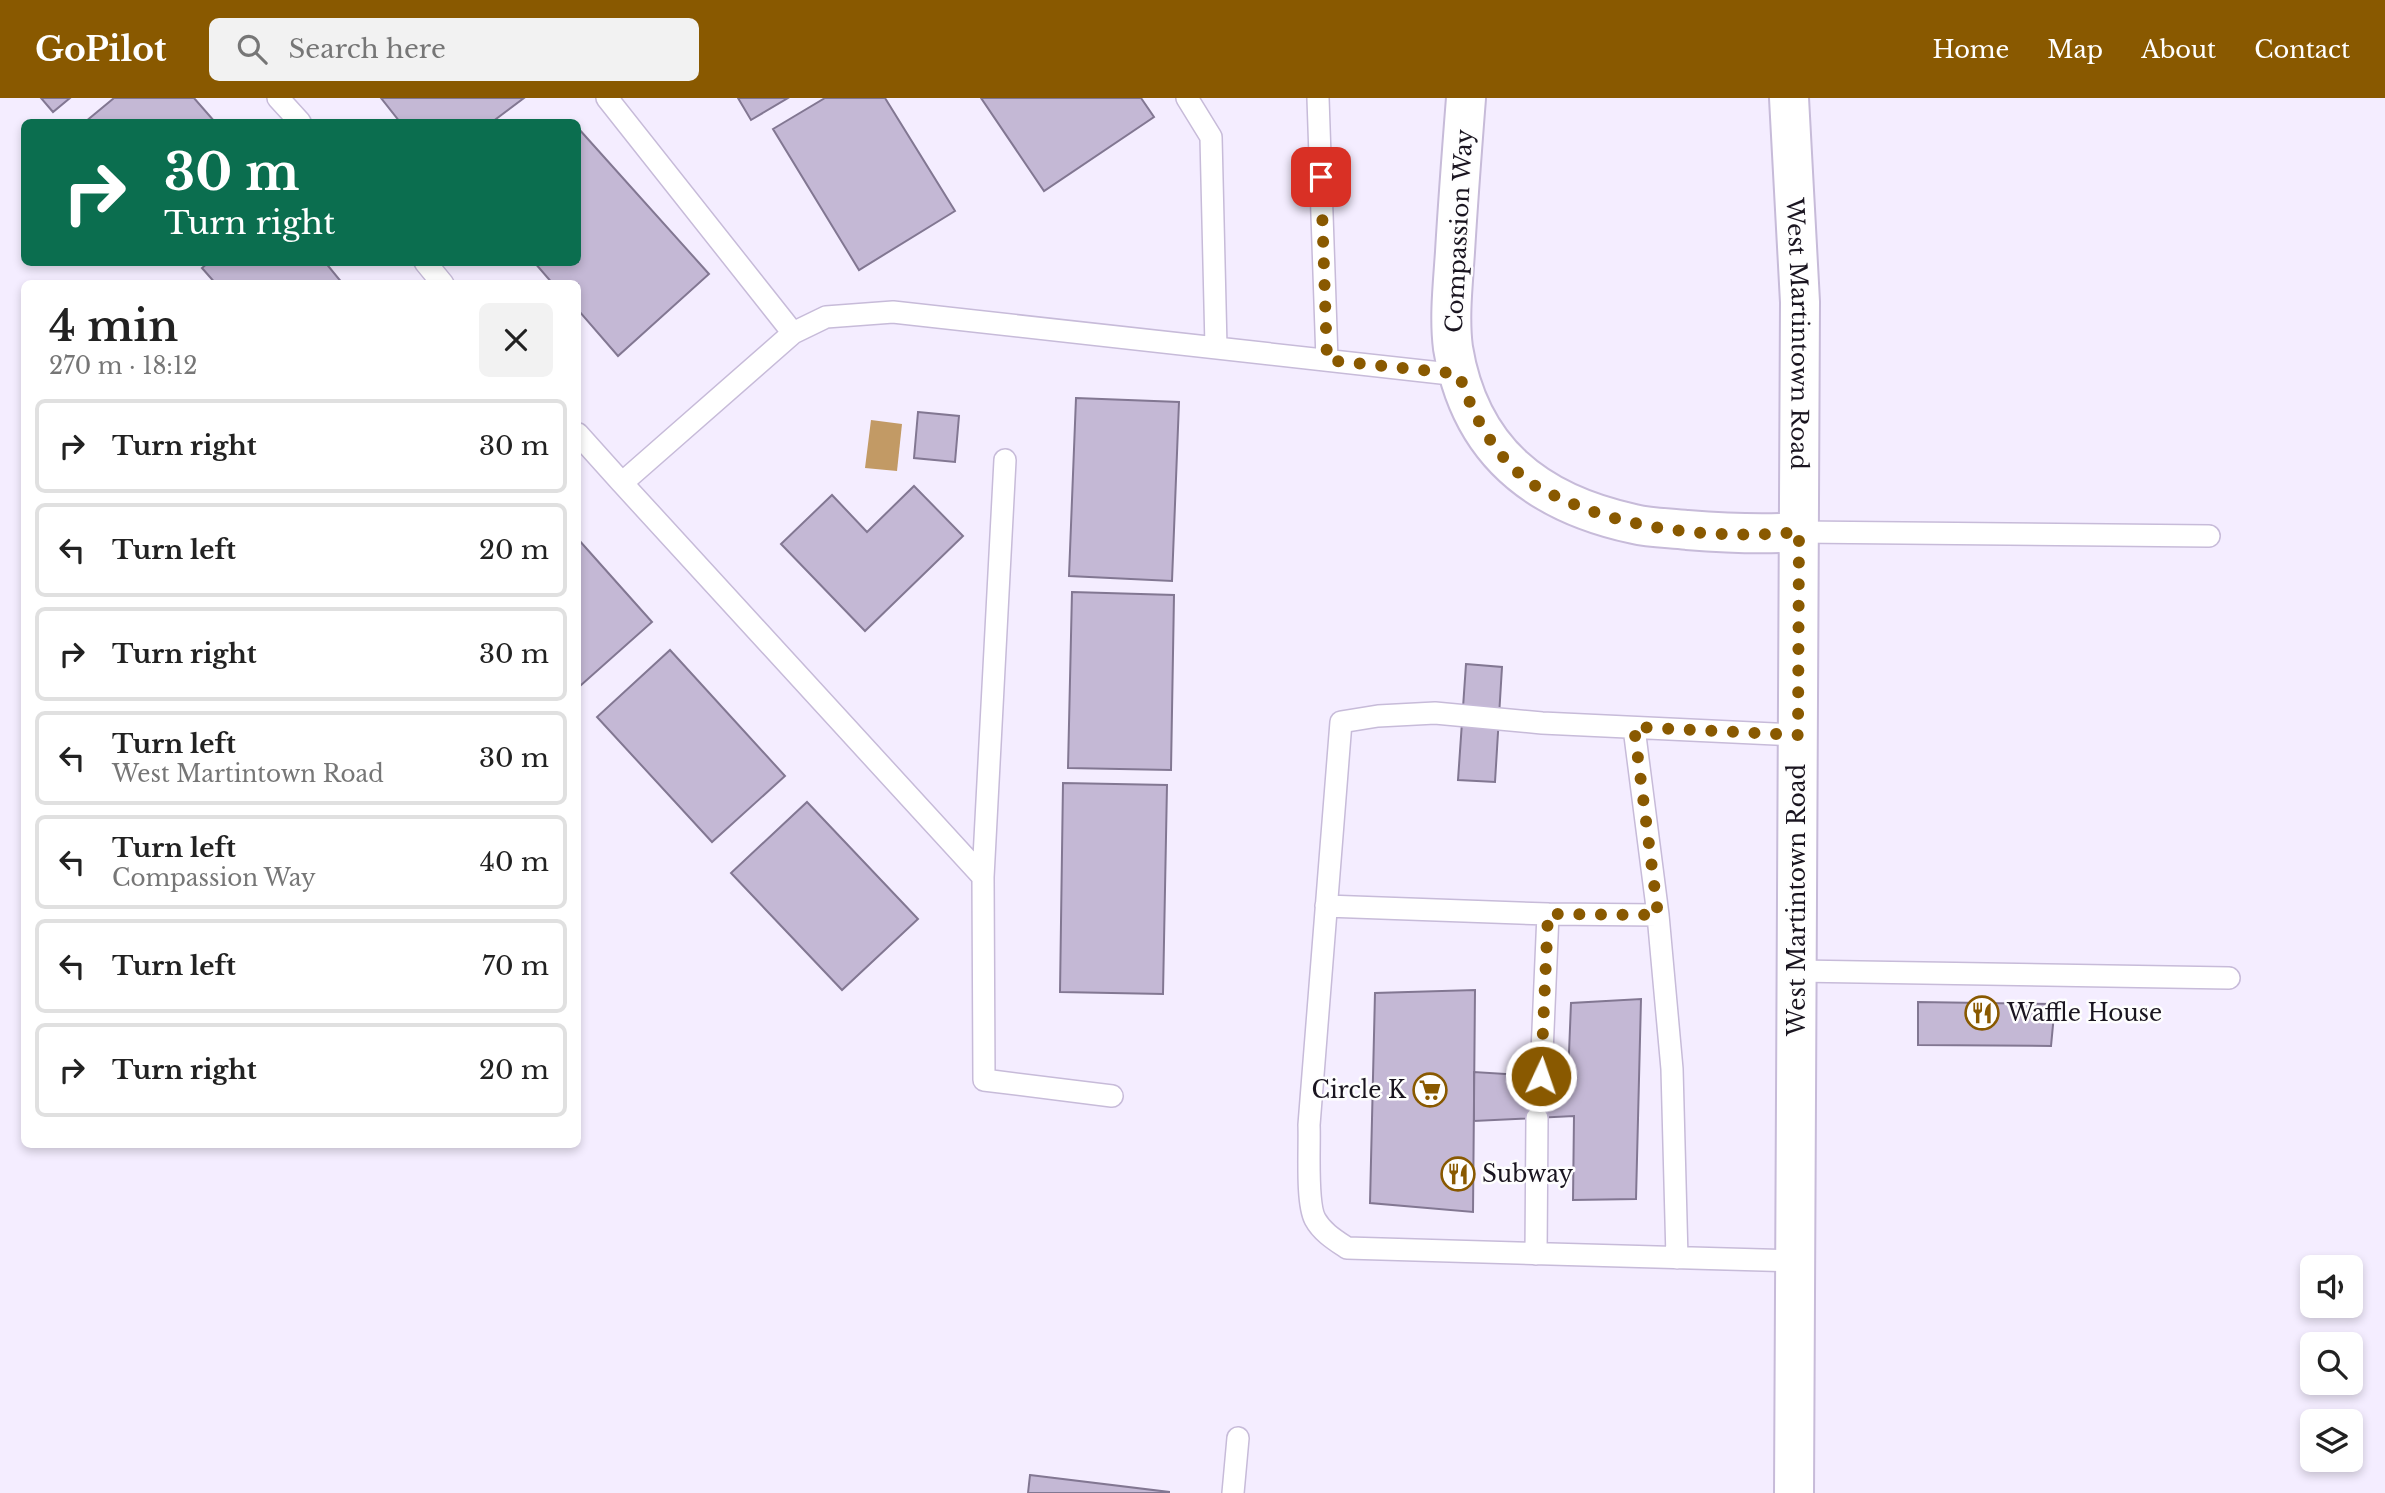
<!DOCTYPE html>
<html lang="en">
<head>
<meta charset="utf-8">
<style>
  :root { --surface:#fff; --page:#f2f2f2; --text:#222; --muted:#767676; --line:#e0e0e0; --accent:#895900 }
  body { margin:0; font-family:"Libre Baskerville",serif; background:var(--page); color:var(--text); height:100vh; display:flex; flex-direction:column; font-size:26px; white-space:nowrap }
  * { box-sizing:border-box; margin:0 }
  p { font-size:23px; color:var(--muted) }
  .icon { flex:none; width:38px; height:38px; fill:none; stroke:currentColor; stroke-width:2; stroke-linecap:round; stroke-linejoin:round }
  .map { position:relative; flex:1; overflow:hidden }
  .sheet { position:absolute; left:21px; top:182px; width:560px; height:868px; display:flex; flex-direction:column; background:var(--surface); border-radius:10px; box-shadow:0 4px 10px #0003 }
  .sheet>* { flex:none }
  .banner { position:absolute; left:21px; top:21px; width:560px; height:147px; border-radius:10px; box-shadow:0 4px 10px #0003; background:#0b6e4f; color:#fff; overflow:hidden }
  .controls { position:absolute; left:2300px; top:1157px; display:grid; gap:14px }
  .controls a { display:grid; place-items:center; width:63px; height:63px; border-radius:10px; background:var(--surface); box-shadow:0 4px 10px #0003; font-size:35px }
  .pin { position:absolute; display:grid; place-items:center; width:60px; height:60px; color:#fff; margin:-30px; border-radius:14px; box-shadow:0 4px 10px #0006 }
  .me { position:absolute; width:77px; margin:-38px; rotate:3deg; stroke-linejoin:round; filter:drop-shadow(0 0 5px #0008) }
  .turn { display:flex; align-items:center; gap:24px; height:147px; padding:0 28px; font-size:32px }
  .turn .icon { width:91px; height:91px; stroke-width:2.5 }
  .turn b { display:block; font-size:49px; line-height:60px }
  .round { display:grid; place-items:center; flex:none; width:74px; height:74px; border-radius:10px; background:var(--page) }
  .headline { display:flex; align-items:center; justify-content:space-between; height:119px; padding:0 28px }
  h1 { font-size:42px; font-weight:600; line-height:52px }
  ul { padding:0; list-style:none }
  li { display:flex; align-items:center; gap:21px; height:94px; margin:0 14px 10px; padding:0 14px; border:4px solid var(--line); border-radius:10px }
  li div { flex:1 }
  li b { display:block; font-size:26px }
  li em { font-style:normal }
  header { display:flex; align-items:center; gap:42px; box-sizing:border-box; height:98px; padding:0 35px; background:var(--accent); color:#fff }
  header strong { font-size:33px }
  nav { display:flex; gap:38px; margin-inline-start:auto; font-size:24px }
  .search { width:490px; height:63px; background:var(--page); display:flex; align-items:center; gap:18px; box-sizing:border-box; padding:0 24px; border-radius:10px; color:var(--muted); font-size:26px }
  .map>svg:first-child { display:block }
  .water { fill:#c29a65 }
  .building { fill:#c4b8d5; stroke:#827792; stroke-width:2 }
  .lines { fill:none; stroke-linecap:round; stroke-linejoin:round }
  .service-casing { stroke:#c7bbd9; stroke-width:24 }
  .minor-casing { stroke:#c7bbd9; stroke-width:42 }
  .secondary-casing { stroke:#c7bbd9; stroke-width:42 }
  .service { stroke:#fff; stroke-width:21 }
  .minor { stroke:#fff; stroke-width:38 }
  .secondary { stroke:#fff; stroke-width:38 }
  .route { stroke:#895900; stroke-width:12; stroke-dasharray:0 21.6 }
  .labels { text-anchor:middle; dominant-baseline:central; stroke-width:5; stroke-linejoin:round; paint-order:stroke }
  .street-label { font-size:23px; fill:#1a1520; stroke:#fefefe }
  .poi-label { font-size:23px; fill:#1a1520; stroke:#fefefe; text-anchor:start }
</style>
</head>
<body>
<header>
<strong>GoPilot</strong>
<div class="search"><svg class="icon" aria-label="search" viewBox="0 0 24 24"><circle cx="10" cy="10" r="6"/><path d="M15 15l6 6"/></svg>Search here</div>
<nav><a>Home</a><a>Map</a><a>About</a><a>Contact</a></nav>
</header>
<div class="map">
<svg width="2385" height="1395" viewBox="0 0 2385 1395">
  <rect width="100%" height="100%" fill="#f4edff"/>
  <!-- water -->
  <path class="water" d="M871 322 902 326 897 373 865 370Z"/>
  <!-- building -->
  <path class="building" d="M41 0H70L53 14Z
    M114 0H194L215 24H85Z
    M381 0H524L492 24H400Z
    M738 0H788L751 22Z
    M825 0H885L955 113 859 172 773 31Z
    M981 0H1141L1154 19 1044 93Z
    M578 30 709 176 618 258 578 212V186H553L534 164H578Z
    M209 164H325L343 186H216L202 170Z
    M1076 300 1179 304 1172 483 1069 478Z
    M918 314 959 318 955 364 914 360Z
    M914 388 963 438 865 533 781 446 832 397 867 434Z
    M578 441 652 524 580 588 578 585Z
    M1072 494 1174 497 1171 672 1068 670Z
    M670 552 785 678 712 744 597 619Z
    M1466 566 1502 569 1495 684 1458 682Z
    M1063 685 1167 687 1163 896 1060 894Z
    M807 704 918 821 842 892 731 775Z
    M1475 892 1473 1114 1370 1105 1375 895Z
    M1641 901 1636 1101 1573 1102 1574 1018 1474 1023V974L1568 980 1571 905Z
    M1918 904 2055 906 2051 948 1918 947Z
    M1030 1377 1169 1394V1395H1028Z"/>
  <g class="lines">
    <defs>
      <path id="service" d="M278 0 300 24
        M607 0 793 235
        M1187 0 1211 39 1216 249
        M1318 0 1327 262
        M425 164 443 186
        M578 336 622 385 793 235 826 219 893 214 1459 277
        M622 385 983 779 1005 362
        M1799 434 2209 438
        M1634 630 1658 817 1672 971 1677 1160
        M983 779 984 982 1112 998
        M1326 808 1548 816 1658 817
        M1797 873 2229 880
        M1541 978 1548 816
        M1536 1156 1537 1020
        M1795 1163 1347 1150C1335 1142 1322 1134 1315 1121 1306 1104 1310 1048 1309 1027L1341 624 1378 618 1435 615 1542 625 1798 637
        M1233 1395 1238 1340"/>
      <path id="minor" d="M1466 0C1462 51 1458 103 1455 154 1453 185 1449 219 1453 250 1470 353 1536 405 1634 426 1651 430 1670 430 1687 432 1725 435 1762 437 1799 434"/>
      <g id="secondary">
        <path id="s1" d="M1789 0 1800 204 1794 1395"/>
      </g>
    </defs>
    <!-- service casing -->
    <use href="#service" class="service-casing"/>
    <!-- minor casing -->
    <use href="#minor" class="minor-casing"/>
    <!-- secondary casing -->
    <use href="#secondary" class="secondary-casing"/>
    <!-- service -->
    <use href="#service" class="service"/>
    <!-- minor -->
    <use href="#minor" class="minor"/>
    <!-- secondary -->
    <use href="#secondary" class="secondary"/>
  </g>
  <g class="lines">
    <!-- route -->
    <path class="route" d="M1321 79 1327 262 1459 276C1473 317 1490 350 1523 379 1534 389 1551 396 1564 402 1635 434 1722 441 1799 434L1798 637 1634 629 1658 817 1548 816 1541 978"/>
  </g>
  <!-- icons -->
  <defs>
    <symbol id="restaurant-ring" viewBox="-11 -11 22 22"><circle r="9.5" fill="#fefefe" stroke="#895900" stroke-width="1.5"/><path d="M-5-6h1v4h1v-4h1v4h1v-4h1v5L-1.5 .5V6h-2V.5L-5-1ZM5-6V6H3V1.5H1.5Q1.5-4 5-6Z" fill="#895900"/></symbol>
    <symbol id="supermarket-ring" viewBox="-11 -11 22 22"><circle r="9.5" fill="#fefefe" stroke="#895900" stroke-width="1.5"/><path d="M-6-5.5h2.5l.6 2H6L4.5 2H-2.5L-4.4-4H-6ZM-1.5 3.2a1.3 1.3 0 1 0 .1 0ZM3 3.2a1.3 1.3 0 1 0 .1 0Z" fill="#895900"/></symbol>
  </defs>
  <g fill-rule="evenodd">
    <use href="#restaurant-ring" x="1963" y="896" width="38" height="38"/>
    <use href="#supermarket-ring" x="1411" y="973" width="38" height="38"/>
    <use href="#restaurant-ring" x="1439" y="1057" width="38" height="38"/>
  </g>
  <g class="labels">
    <!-- street labels -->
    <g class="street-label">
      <text transform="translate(1459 133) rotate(-87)">Compassion Way</text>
      <text stroke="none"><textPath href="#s1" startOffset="236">West Martintown Road</textPath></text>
      <text transform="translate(1797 802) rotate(-90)">West Martintown Road</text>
    </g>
    <!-- poi labels -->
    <g class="poi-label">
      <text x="2007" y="915">Waffle House</text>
      <text x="1406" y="992" text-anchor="end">Circle K</text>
      <text x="1482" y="1076">Subway</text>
    </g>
  </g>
</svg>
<div class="controls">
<a><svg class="icon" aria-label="sound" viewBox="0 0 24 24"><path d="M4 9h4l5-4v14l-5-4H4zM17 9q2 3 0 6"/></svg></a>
<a><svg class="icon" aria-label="search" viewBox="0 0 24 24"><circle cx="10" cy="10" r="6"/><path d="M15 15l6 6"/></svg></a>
<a><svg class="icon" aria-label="layers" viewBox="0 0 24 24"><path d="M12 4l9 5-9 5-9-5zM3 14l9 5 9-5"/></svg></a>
</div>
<div class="pin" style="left:1321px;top:79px;background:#d93025"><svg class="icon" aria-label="arrive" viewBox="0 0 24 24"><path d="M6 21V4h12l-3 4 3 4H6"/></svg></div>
<svg class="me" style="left:1541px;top:978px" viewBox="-20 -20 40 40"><circle r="17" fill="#895900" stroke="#fff" stroke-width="3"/><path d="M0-11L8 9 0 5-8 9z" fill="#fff"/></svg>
<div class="banner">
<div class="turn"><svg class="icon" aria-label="right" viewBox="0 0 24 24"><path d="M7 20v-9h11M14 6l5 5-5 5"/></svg><div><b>30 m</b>Turn right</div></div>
</div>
<section class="sheet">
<div class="headline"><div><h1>4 min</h1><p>270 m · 18:12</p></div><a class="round"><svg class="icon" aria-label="close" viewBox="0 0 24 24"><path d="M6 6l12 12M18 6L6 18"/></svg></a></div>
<ul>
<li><svg class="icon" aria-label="right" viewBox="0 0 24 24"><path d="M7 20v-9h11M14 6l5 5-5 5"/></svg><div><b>Turn right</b></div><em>30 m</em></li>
<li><svg class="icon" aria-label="left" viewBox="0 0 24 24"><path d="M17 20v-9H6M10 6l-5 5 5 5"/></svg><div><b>Turn left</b></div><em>20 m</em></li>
<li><svg class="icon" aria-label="right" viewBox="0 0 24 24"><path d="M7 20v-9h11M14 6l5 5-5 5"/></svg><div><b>Turn right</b></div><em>30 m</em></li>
<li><svg class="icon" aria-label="left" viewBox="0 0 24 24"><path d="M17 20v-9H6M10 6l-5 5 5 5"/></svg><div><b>Turn left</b><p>West Martintown Road</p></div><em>30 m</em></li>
<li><svg class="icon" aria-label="left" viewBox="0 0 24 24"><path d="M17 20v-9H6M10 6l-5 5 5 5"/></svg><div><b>Turn left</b><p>Compassion Way</p></div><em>40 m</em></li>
<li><svg class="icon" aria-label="left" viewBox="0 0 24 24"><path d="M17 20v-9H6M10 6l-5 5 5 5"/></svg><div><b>Turn left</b></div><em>70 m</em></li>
<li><svg class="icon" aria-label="right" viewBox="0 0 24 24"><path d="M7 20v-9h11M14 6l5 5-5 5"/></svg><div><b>Turn right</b></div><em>20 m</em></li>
</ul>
</section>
</div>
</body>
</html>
